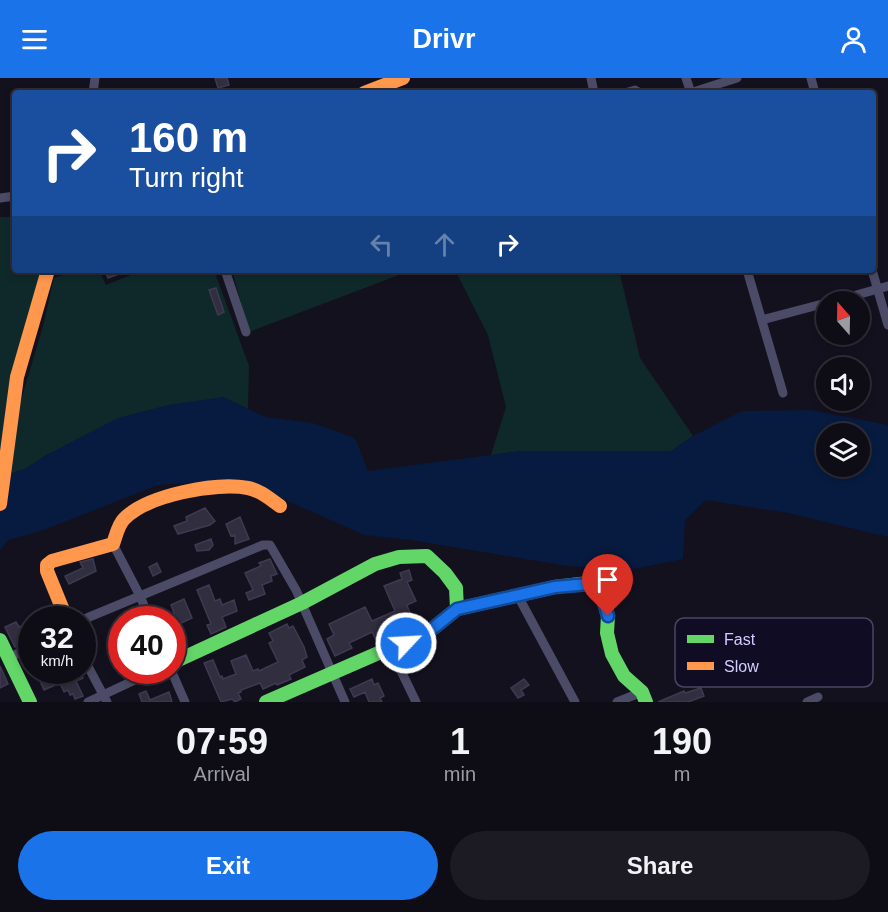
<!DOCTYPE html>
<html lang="en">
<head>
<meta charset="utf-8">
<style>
  :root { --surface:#0e0d16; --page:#1c1b23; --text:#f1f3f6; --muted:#9b9ca1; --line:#2e2d35; --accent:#1a73e8 }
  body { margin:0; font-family:Helvetica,sans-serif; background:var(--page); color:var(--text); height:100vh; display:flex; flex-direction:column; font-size:22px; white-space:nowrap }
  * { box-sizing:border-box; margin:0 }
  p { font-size:20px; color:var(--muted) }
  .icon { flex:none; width:33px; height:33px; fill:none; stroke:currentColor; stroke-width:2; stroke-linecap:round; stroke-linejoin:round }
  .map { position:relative; height:624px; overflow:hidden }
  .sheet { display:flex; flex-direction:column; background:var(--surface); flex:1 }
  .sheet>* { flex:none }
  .banner { position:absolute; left:12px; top:12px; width:864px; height:183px; border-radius:6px; box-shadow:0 3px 9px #0003,0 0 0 2px var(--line); background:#1a4fa0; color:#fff; overflow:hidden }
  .needle { width:39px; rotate:340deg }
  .fabs { position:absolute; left:816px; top:213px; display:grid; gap:12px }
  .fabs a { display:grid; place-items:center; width:54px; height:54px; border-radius:50%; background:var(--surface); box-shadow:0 3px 9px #0003,0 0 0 2px var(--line); font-size:30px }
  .speed { position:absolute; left:18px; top:528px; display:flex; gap:12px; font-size:30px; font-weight:700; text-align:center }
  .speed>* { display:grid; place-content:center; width:78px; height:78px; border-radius:50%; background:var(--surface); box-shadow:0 3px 9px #0003,0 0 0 2px var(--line); line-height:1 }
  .speed small { font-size:15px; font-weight:400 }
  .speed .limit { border:9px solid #d22; background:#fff; color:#111 }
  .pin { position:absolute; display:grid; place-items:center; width:51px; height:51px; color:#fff; margin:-62px -26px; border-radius:50% 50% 50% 0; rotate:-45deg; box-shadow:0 0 6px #0007 }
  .pin .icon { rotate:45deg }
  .me { position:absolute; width:66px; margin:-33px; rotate:65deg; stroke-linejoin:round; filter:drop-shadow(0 0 4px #0008) }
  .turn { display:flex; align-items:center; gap:21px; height:126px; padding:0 18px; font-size:27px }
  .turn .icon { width:78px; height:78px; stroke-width:2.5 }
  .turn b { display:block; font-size:42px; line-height:51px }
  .lanes { display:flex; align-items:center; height:57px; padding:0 18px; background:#0003; justify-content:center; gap:30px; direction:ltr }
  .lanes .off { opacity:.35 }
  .eta { display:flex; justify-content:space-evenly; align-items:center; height:102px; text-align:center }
  .eta b { font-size:36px; font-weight:700; line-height:42px }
  .primary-button { display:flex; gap:12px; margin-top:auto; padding:12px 18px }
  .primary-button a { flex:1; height:69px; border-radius:36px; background:var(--accent); color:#fff; font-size:24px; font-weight:700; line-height:69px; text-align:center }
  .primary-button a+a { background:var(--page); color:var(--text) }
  header { display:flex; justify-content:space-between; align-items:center; height:78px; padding:0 18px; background:var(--accent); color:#fff; font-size:27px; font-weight:700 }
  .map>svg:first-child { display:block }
  .green { fill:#0f292a }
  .water { fill:#061b3f; fill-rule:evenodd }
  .building { fill:#312e40; stroke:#3e3a52; stroke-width:1.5 }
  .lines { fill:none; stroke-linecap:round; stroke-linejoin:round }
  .street { stroke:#4c4b67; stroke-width:9 }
  .fast { stroke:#63d668; stroke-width:14 }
  .slow { stroke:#ff974d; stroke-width:14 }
  .route-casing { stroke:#114b97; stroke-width:15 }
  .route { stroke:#1a73e8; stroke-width:10 }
  .key { fill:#0f0c23; stroke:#4a4665; stroke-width:1.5 }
  .key-label { font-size:16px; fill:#d2cdff }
</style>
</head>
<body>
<header><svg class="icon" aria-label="menu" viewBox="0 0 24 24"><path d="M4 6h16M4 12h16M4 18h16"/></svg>Drivr<svg class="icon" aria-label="person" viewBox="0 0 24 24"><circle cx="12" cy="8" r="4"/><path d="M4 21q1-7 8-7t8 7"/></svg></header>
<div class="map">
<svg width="888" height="624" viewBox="0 0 888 624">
  <rect width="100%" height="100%" fill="#13111e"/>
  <!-- green -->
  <path class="green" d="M0 139H15V192H42C23 253 10 313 0 376Z
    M78 192H99L106 207 143 192H214L249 288 248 331 223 319 48 376 25 391 9 396 16 339 43 248 54 200Z
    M232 192H412L249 254Z
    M455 192H619L640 280 693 358 671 373H522L491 377 506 329 488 257Z"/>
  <!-- water -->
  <path class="water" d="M223 319 265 339 313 345 355 360 368 393 522 373H671L693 358 742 333 811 332 888 347V459L788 435 706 422 685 442 683 481 628 492 568 488 411 462 364 457 239 401 158 407 41 453 8 462 0 472V398L25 391 48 376 118 340 168 327ZM826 356H860V388H826Z"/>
  <!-- building -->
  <path class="building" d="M215 0H227L229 7 218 10Z
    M105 192H127V193L108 200Z
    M216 210 224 234 218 237 209 212Z
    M205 430 215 443 210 447 178 456 174 448 187 443 186 439Z
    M240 439 249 461 235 466V457L231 458 226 446Z
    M211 461 213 467 209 472 197 473 195 467Z
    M93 481 96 493 69 506 65 498 83 490 80 484Z
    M270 481 277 496 271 498 272 503 262 507 265 516 249 522 246 515 253 512 245 495 261 488 259 485Z
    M157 485 161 494 153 498 149 489Z
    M409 492 412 502 407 504 416 523 407 527 414 547 377 564 372 554 349 565 352 570 335 578 327 561 334 557 329 546 365 529 372 543 395 533 384 508 402 501 400 495Z
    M209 507 215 523 220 521 222 527 234 522 237 533 222 539 226 549 211 556 207 547 211 546 197 512Z
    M184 521 192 540 177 547 172 536 174 535 171 527Z
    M32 543V554L18 561 21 566 15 569 5 549 16 544 19 549Z
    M287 546 289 550 293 548 304 569 307 579 302 582 305 589 289 597 291 601 277 607 276 605 263 611 260 605 241 612V614L238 615 241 621 235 624 232 621 221 624 204 585 213 582 220 599 222 598 223 601 236 596 231 583 246 577 253 593 258 591 259 593 278 584 269 565 273 563 269 555Z
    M0 588 8 606 0 610Z
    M35 592H80L83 600 76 603 83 618 75 621 73 616 70 617 68 612 64 614 60 605 44 612Z
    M372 601 374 607 378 605 384 618 380 620 382 624H369L365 614 354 619 350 611Z
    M524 601 529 607 521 612 524 617 518 620 511 610Z
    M701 610 704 618 688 624H658L684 613 685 615Z
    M146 613 150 622 169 614 172 624H142L139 616Z"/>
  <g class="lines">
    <!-- street -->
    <path class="street" d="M591 0 594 15
      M686 0 691 15
      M811 0 815 15
      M93 15 95 0
      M625 15 635 12 640 15
      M690 15 737 0
      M0 120 15 118
      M225 192 246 254
      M747 192 783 315
      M872 192 888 247
      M832 224 888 208
      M762 242 826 225
      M113 466 140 518 150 542
      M518 518 575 624
      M82 542 263 467H270L296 512 345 624
      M390 570 416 624
      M82 577 107 624
      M9 580 32 568
      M171 592 185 624
      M88 624 156 592
      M617 624 642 614
      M807 624 818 619"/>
    <!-- fast -->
    <path class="fast" d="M457 531 555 509 588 505 602 517 608 538 607 555 612 576 624 598 642 614 646 624
      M0 562 30 624
      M172 585 302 525 375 486 399 479 427 478 445 495 456 510 457 531 421 560 390 570 266 624"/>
    <!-- slow -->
    <path class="slow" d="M364 15 403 0
      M0 426 17 299 48 192
      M67 542 47 493V487L52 483 113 466C116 458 118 447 124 441 147 417 216 404 248 410 260 412 270 421 280 428"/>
  </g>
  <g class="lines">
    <defs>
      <path id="route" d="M406 565 421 560 457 531 555 509 588 506 602 517 608 538"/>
    </defs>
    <!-- route casing -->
    <use href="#route" class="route-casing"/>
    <!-- route -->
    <use href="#route" class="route"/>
  </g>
  <!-- legend -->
  <rect x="675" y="540" width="198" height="69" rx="9" class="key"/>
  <rect x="687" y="557" width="27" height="8" fill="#63d668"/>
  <rect x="687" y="584" width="27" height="8" fill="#ff974d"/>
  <g class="key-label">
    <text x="724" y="567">Fast</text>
    <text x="724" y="594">Slow</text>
  </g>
</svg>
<div class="fabs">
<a><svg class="needle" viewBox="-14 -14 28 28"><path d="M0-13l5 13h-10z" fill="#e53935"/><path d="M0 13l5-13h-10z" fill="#9b9ca1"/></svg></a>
<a><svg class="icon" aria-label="sound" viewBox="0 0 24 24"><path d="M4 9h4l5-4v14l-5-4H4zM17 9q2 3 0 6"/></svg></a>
<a><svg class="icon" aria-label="layers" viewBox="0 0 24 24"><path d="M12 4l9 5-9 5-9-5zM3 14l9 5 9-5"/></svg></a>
</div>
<div class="speed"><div>32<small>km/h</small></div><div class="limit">40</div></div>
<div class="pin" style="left:608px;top:538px;background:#d93025"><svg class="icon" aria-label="arrive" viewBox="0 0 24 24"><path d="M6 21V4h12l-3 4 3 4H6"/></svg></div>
<svg class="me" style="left:406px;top:565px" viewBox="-20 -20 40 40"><circle r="17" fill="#1a73e8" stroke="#fff" stroke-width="3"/><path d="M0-11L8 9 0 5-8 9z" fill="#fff"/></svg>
<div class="banner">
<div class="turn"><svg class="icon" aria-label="right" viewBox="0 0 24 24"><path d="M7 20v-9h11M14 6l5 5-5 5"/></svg><div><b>160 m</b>Turn right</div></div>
<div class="lanes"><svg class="icon off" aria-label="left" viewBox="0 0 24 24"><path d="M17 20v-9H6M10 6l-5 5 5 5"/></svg><svg class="icon off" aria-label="ahead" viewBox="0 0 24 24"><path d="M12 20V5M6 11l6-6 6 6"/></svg><svg class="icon" aria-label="right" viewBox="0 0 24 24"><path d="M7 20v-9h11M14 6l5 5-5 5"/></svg></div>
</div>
</div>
<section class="sheet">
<div class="eta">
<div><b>07:59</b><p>Arrival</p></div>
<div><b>1</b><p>min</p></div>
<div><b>190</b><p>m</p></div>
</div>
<div class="primary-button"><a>Exit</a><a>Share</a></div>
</section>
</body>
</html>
